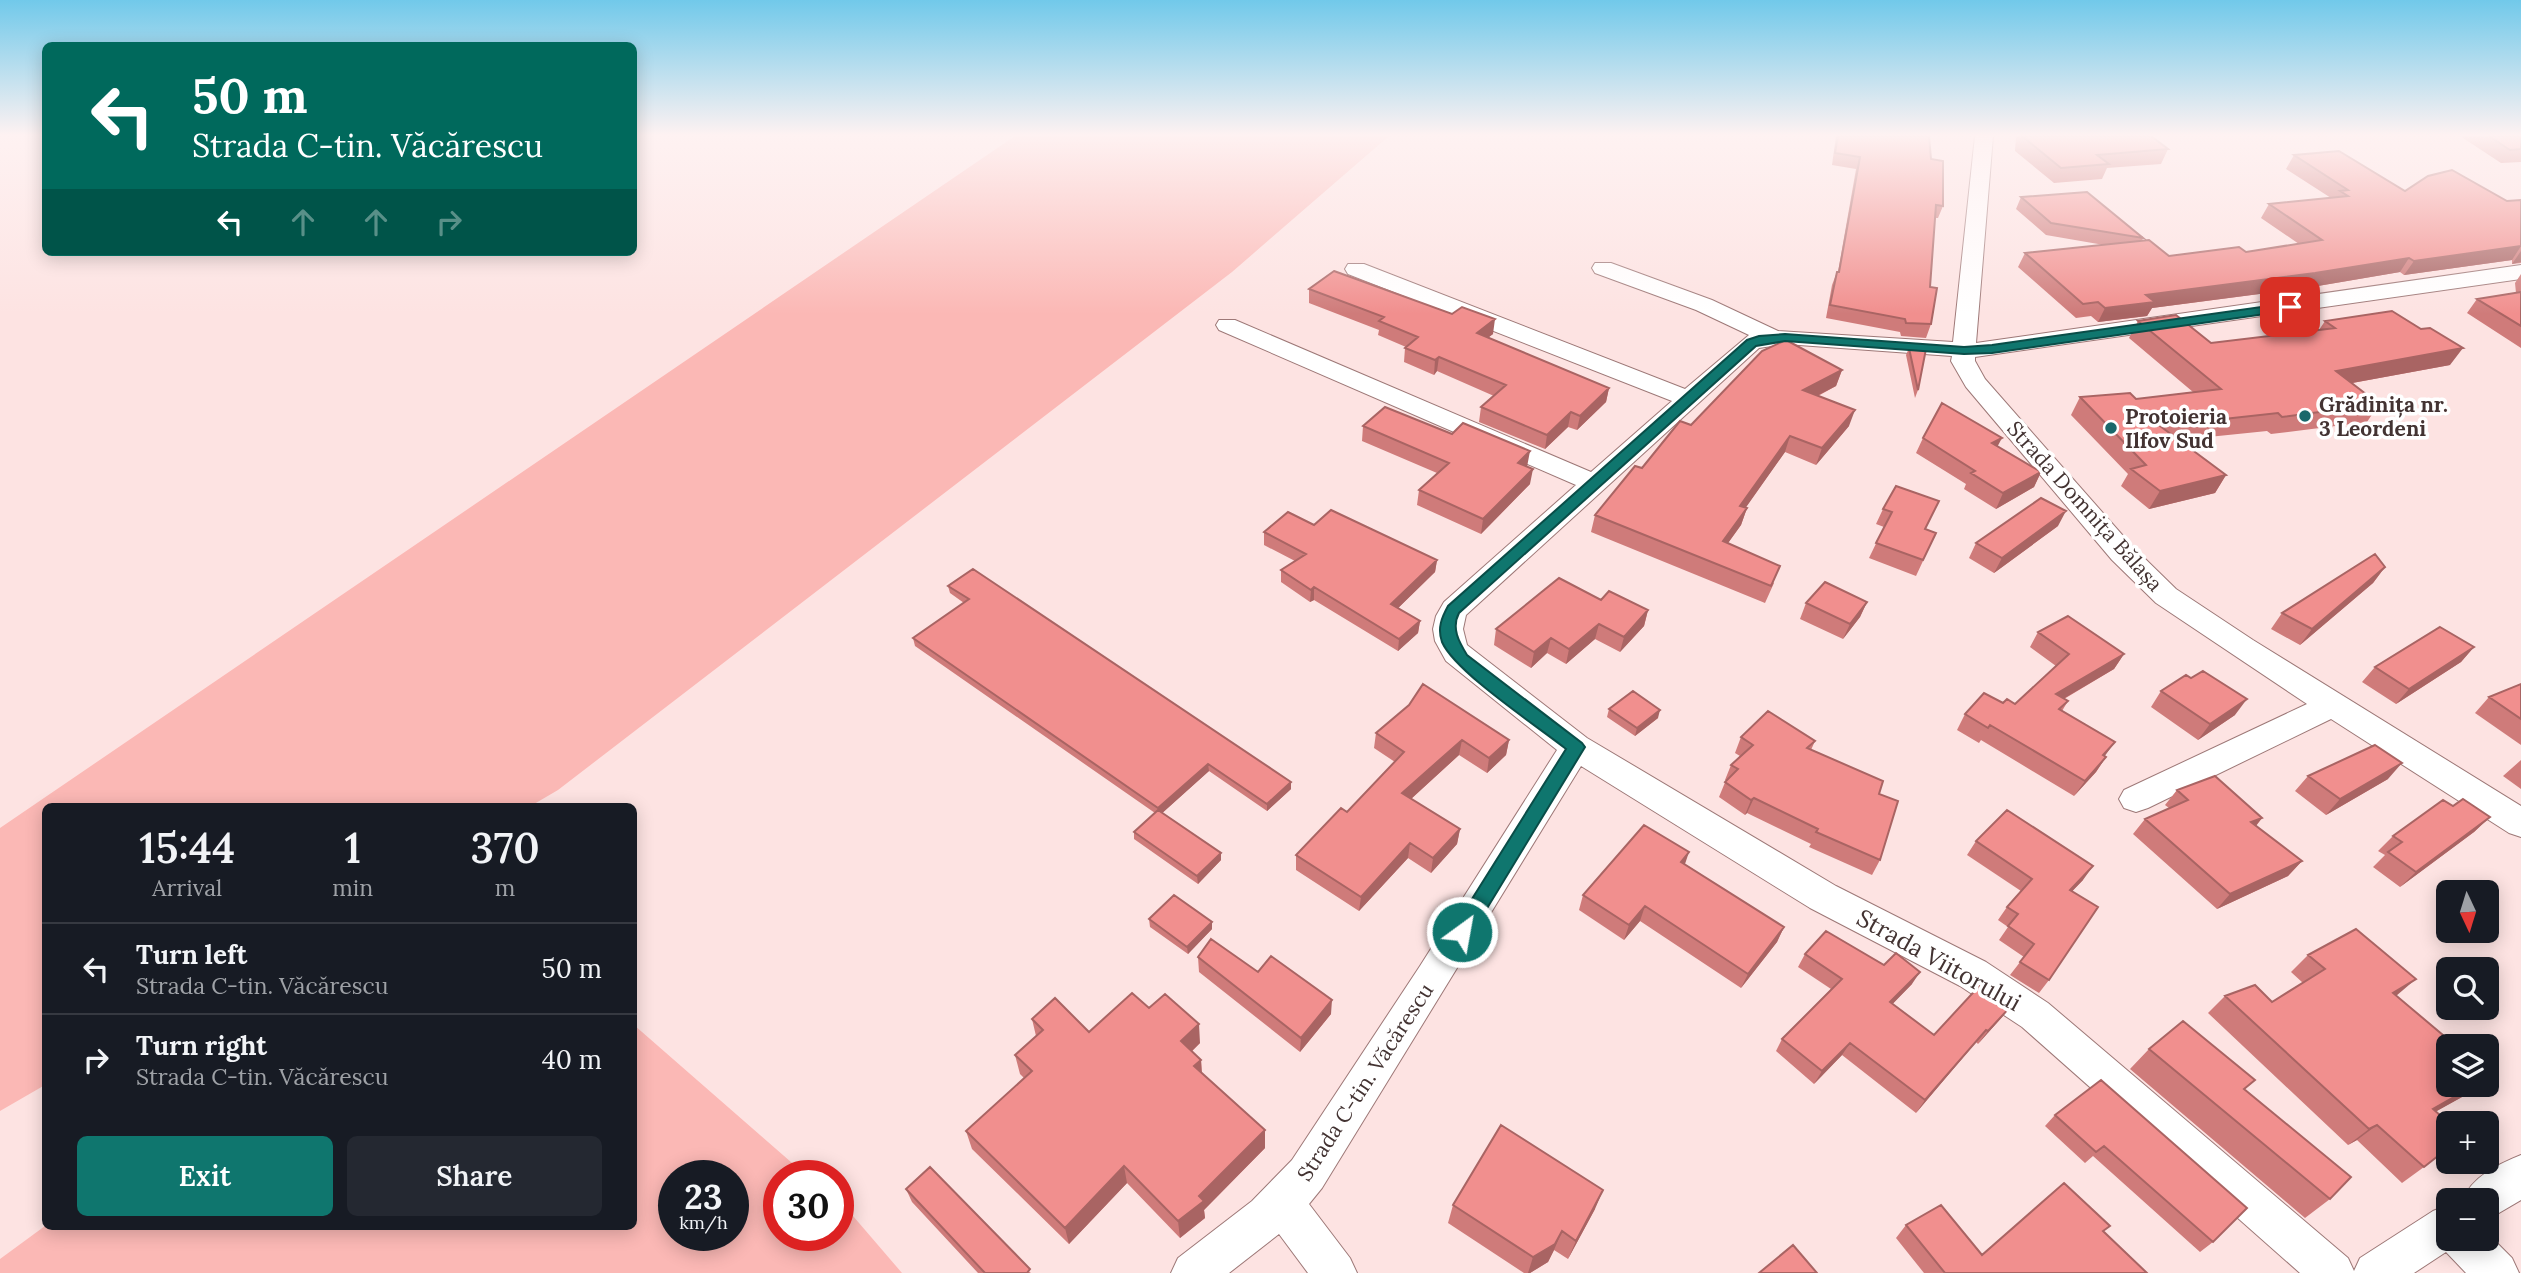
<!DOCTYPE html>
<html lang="en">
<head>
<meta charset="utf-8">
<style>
  :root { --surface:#171b24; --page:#242831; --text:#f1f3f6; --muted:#9ea1a6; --line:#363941; --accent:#0f766e }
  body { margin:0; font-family:Lora,serif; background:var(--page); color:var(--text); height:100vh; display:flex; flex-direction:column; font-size:26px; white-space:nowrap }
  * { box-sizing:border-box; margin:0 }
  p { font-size:23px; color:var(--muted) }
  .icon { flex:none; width:38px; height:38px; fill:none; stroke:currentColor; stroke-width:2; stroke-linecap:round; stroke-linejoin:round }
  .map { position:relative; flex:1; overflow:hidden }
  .details { position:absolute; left:42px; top:803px; width:595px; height:427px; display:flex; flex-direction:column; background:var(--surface); border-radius:10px; box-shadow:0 4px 18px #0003 }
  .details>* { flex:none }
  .banner { position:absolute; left:42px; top:42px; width:595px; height:214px; border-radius:10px; box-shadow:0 4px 18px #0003; background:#00695c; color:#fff; overflow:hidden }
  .needle { width:46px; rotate:176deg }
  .fabs { position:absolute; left:2436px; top:880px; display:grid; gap:14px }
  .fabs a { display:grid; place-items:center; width:63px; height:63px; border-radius:10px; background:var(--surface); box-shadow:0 4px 18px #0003; font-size:35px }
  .speed { position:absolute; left:658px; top:1160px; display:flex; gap:14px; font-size:35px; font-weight:700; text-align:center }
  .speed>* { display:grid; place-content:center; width:91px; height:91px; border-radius:50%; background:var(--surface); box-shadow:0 4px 18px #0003; line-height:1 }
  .speed small { font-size:18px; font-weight:400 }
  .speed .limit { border:10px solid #d22; background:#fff; color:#111 }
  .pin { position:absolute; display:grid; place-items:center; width:60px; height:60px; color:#fff; margin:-30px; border-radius:14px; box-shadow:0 4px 10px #0006 }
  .me { position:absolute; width:77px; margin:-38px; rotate:32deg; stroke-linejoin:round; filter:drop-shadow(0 0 5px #0008) }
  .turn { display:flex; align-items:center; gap:24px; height:147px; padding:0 35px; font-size:32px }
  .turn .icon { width:91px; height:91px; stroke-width:2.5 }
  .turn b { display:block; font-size:49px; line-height:60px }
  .lanes { display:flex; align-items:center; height:66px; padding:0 35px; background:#0003; justify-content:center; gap:35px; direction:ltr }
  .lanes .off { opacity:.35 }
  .eta { display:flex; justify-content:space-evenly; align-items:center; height:119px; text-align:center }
  .eta b { font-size:42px; font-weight:600; line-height:49px }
  .cta { display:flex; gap:14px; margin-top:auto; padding:14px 35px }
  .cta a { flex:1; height:80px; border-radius:10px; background:var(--accent); color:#fff; font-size:28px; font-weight:600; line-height:80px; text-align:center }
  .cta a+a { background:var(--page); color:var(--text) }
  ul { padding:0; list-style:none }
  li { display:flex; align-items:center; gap:21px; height:91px; padding:0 35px; border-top:2px solid var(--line) }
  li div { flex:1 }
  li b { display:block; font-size:26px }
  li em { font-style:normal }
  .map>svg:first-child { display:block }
  .green { fill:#fbb8b5; fill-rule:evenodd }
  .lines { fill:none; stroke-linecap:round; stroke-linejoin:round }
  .street-casing { stroke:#9d7877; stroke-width:2 }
  .street { fill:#fff; fill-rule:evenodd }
  .wall { fill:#cf7b7a }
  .shaded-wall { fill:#a96463 }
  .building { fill:#f18f8e; stroke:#a96463; stroke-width:2 }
  .route { fill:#0f766e; stroke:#0a4d48; stroke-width:2 }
  .poi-dot { fill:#1a686b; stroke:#fff; stroke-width:2.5 }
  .labels { text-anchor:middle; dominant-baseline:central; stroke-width:7; stroke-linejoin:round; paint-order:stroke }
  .poi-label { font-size:21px; font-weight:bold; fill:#433332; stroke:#fff; text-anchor:start }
  .street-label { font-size:21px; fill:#433332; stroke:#fff }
  .near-street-label { font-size:24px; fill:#433332; stroke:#fff }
</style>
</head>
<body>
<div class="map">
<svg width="2521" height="1273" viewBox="0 0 2521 1273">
  <rect width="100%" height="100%" fill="#fde3e2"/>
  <!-- green -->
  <path class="green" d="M1015 136H1389L1232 272 558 790 529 807H46L45 1085 0 1111V828Z
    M634 1025 807 1176H779V1236H838V1203L853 1216 902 1273H0V1259L45 1226 634 1227ZM674 1176H733V1236H674Z"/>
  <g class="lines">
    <defs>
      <path id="street" d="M1975 136H1993L1976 343 2521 265V279L1975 357V361L1985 379 2132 546 2176 589 2253 640 2521 806V837L2509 833 2331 719 2148 808 2136 812 2124 808 2119 799 2124 790 2307 704 2156 603 2112 560 1966 387 1951 361 1952 356 1785 344 1759 348 1466 615 1463 629 1467 645 1587 738 1836 886 1986 962 2048 1003 2348 1258 2354 1271 2360 1258 2433 1211 2448 1205V1239H2487V1233L2512 1258 2519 1273H2466L2446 1252 2414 1273H2300L2022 1027 1960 986 1810 908 1581 766 1322 1188 1309 1204 1350 1258 1357 1273H1308L1279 1234 1229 1273H1171L1178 1258 1252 1201 1292 1160 1420 966 1557 750 1446 661 1435 641 1433 629 1436 616 1444 602 1576 485 1219 330 1216 325 1219 320H1235L1591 472 1672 401 1348 274 1345 269 1348 264H1364L1685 389 1749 335 1696 310 1595 273 1592 268 1595 263H1611L1712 300 1778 331 1953 342Z
        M2521 1155V1200L2487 1220V1200H2463C2471 1177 2499 1164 2521 1155Z"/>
    </defs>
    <!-- street casing -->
    <use href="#street" class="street-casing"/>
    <!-- street -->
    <use href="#street" class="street"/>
  </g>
  <!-- wall -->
  <path class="wall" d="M1836 136H1929L1931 159 1943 206 1938 218H1935L1930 287 1931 324 1926 338 1901 336 1900 332 1826 318 1832 285 1837 272H1838L1856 169 1832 165Z
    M2016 136H2151L2168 149 2161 164 2107 168 2102 179 2054 183 2015 151Z
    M2460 136H2521V162L2501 163Z
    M2294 155 2405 191 2507 201 2521 200V263L2512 264V260L2404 275 2400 272 2306 288 2152 308 2147 316 2098 322 2091 316 2076 318 2018 267 2025 253 2104 245 2046 235 2016 209 2021 197 2143 238 2142 241 2169 256 2246 252 2299 244 2261 218 2269 204 2331 198 2286 169Z
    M2521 274V348L2467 313 2477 299 2516 293 2515 283Z
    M1309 289 1493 334 1487 338 1609 388 1606 402 1577 430 1568 427 1545 449 1479 422 1481 407 1494 396 1437 371 1434 375 1404 362 1405 348 1406 347 1378 335 1379 330 1309 303Z
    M2138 321 2211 343 2319 330 2325 321 2450 365 2352 383 2379 404 2367 422 2271 434 2267 431 2179 440 2226 475 2215 493 2149 509 2121 486 2128 474 2071 415 2080 397 2136 399 2193 392 2129 338Z
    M1909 348 1918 390 1915 398 1906 355Z
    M1842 370 1836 386 1818 396 1849 426 1816 465 1785 452 1745 508H1747L1741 525 1728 543 1774 583 1765 603 1591 532 1595 515 1642 468 1691 425Z
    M1363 426 1527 466 1530 484 1481 534 1417 505 1419 490 1437 473 1362 441Z
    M1923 438 2041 472 2034 487 1996 509 1964 489 1966 484 1916 453Z
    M1896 486 1926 529 1936 533 1916 576 1869 558 1884 527 1876 524 1883 509Z
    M1314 525 1437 560 1435 572 1398 608 1420 621 1418 633 1398 651 1314 600 1310 602 1281 582V570L1295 561 1264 545V532Z
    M2058 526 1994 573 1969 558 1976 543Z
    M2385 567 2373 583 2300 645 2271 629 2282 613Z
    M948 586 1291 789 1267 811 1209 771 1162 813 1221 853V860L1198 884 1134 839V832L1155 813 915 646 913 638 964 603 950 593Z
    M1601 600 1648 610 1644 626 1620 652 1595 639 1566 664 1547 653 1531 668 1494 645 1496 629Z
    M1867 602 1860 617 1843 639 1800 619 1806 603Z
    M2038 632 2124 654 2114 669 2064 699 2068 701 2062 711 2106 757 2096 772 2074 796 1981 740 1979 743 1957 730 1965 714 2003 703 2015 704 2056 666 2030 647Z
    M2474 647 2461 662 2396 704 2362 682 2375 667Z
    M2521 684V745L2475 713 2489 697Z
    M2161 691 2235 715 2198 740 2151 707Z
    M1609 709 1658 718 1635 736 1607 717Z
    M1376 733 1509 740 1506 755 1487 773 1459 755 1411 799 1460 829 1457 844 1431 873 1408 858 1359 911 1296 870V855L1347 812 1395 762 1374 748Z
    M1741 737 1815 741 1811 750 1879 794 1880 860 1872 875 1809 847 1811 844 1747 813 1745 815 1719 797 1726 780H1725L1731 765 1740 756 1735 753Z
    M2521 760V789L2503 776Z
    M2308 776 2388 779 2326 815 2295 791Z
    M2177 790 2262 818 2256 826 2302 861 2288 876 2217 909 2133 834 2145 819 2169 808 2165 805Z
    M2453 806 2490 817 2474 832 2400 887 2373 867 2385 855 2378 851 2393 836Z
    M1976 841 2083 880 2072 891 2049 980 2039 993 2010 975 2024 957 1999 940 2008 927 1998 920 2007 907 2021 891 1967 855Z
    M1685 864 1784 927 1777 942 1741 988 1640 921 1624 940 1579 910 1583 895Z
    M1149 919 1212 922V929L1188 954 1150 927Z
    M1805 954 1912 984 1892 1004 1934 1035 2012 1005 2002 1017 1978 1044 1976 1042 1916 1113 1842 1055 1814 1084 1776 1051 1782 1039 1831 989 1798 967Z
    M2308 955 2396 996 2448 1085H2477L2462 1097 2436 1111 2424 1167 2402 1183 2357 1140 2348 1145 2208 1013 2225 996 2272 1002 2303 983 2291 972Z
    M1198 957 1258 972 1331 1014 1300 1052 1199 972Z
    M1149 1008 1200 1043 1192 1051 1201 1060 1202 1074 1265 1130V1148L1204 1210 1205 1218 1180 1238 1127 1183 1069 1244 972 1149 966 1131 1024 1078 1020 1074 1015 1055 1036 1036 1032 1019 1089 1032Z
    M2149 1049 2255 1080 2244 1090 2330 1199 2305 1218 2130 1069Z
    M2101 1080 2213 1242 2200 1252 2093 1156 2085 1163 2045 1126 2055 1115Z
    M906 1189 1031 1273H978L912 1202Z
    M1453 1205 1595 1209 1568 1259 1554 1250 1548 1262 1530 1273H1524L1448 1223Z
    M1906 1225 1982 1255 2103 1232 2147 1273H1924L1896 1238Z"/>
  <!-- shaded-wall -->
  <path class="shaded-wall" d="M2521 246 2512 260 2404 275 2414 261Z
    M2521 251V262L2512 264Z
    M2409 258 2400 272 2306 288 2152 308 2147 316 2098 322 2105 308 2146 295Z
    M1495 319 1493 334 1475 348 1477 333Z
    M2463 348 2450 365 2325 388 2336 371Z
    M1439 357 1437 371 1434 375 1435 360Z
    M1842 370 1836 386 1797 406 1803 390Z
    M1609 388 1606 402 1577 430 1580 416Z
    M1855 410 1849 426 1816 465 1822 448Z
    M1571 412 1568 427 1545 449 1547 435Z
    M1790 436 1785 452 1735 523 1740 506Z
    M2002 438 1994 453 1992 443Z
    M1530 451 1527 467 1518 463Z
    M1533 469 1530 484 1481 534 1483 519Z
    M2041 472 2034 487 1996 509 2003 493Z
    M2226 475 2215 493 2149 509 2160 491Z
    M1747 508 1741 525 1718 557 1723 541Z
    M2066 511 2058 526 1994 573 2002 558Z
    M1437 560 1435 572 1390 616 1391 604Z
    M2385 567 2373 583 2300 645 2312 629Z
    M1314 587V600L1310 602 1311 590Z
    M1867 602 1860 617 1843 639 1850 624Z
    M1648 610 1644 626 1620 652 1624 637Z
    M1420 621 1418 633 1398 651 1399 639Z
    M1599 624 1595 639 1566 664 1569 649Z
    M1551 638 1547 653 1531 668 1534 652Z
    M2474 647 2461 662 2396 704 2409 689Z
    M2124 654 2114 669 2046 709 2056 694Z
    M2247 699 2235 715 2198 740 2210 724Z
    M1660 710 1658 718 1635 736 1637 728Z
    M1462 740 1459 755 1400 809 1402 793Z
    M1509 740 1506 755 1487 773 1489 758Z
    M2115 742 2104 757 2103 755Z
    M2106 757 2096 772 2074 796 2085 781Z
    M2402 763 2388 779 2326 815 2340 799Z
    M1208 764 1209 771 1159 816 1158 808Z
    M1291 782V789L1267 811V804Z
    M1754 798 1747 813 1745 815 1751 800Z
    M2490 817 2474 832 2400 887 2416 872Z
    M2262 818 2250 833 2251 822Z
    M1460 829 1457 844 1431 873 1433 858Z
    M1410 843 1408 858 1359 911 1361 897Z
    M1689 852 1684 867 1681 862Z
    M1221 853V860L1198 884 1197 876Z
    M2302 861 2288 876 2217 909 2230 894Z
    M2093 866 2083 880 2060 904 2070 890Z
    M1645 906 1640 921 1624 940 1629 925Z
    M1212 922V929L1188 954 1187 947Z
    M1784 927 1777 942 1741 988 1748 974Z
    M1920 972 1912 984 1882 1015 1890 1002Z
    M2416 979 2396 996 2393 993Z
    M1332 1000 1331 1014 1300 1052 1301 1038Z
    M2012 1005 2002 1017 1978 1044 1988 1031Z
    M1199 1024 1200 1043 1183 1060 1181 1041Z
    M1986 1030 1976 1042 1916 1113 1925 1100Z
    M1850 1043 1842 1055 1814 1084 1822 1071Z
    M1201 1060 1202 1078 1194 1066Z
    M2475 1085H2477L2462 1097 2412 1125 2433 1109Z
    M2377 1125 2357 1140 2348 1145 2369 1129Z
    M1265 1130V1148L1204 1210 1205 1218 1180 1238 1178 1221 1199 1196Z
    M1124 1166 1127 1183 1069 1244 1065 1228Z
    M1603 1190 1595 1209 1568 1259 1576 1241Z
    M1562 1231 1554 1250 1548 1262 1530 1273H1528L1533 1257Z"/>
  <!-- building -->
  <path class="building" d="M1838 136H1929L1931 159 1943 161V206L1936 205 1930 287 1937 288 1931 324 1906 323 1905 319 1830 305 1837 272H1839L1860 157 1835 153Z
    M2022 136H2151L2168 149 2097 155 2109 164 2061 168Z
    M2489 136H2521V149L2510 150Z
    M2339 151 2405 191 2428 176 2452 170 2507 201 2521 200V246L2414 261 2409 258 2315 273 2146 295 2155 302 2105 308 2098 302 2083 304 2025 253 2149 240 2169 256 2239 247 2246 252 2322 240 2269 204 2348 196 2340 191 2348 190 2294 155Z
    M2087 192 2143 238 2051 223 2021 197Z
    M1334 271 1452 314 1462 307 1495 319 1477 333 1609 388 1580 416 1571 412 1547 435 1481 407 1506 385 1439 357 1435 360 1405 348 1418 337 1379 321 1384 317 1309 289Z
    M2521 292V326L2477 299Z
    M2392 311 2421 329 2430 328 2463 348 2336 371 2379 404 2282 417 2278 413 2160 426 2226 475 2160 491 2131 469 2146 465 2080 397 2130 393 2136 399 2221 389 2138 321 2176 315 2211 343 2335 328 2325 321Z
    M1786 340 1842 370 1803 390 1855 410 1822 448 1790 436 1740 506 1747 508 1723 541 1780 566 1771 586 1595 515 1635 466 1642 468 1680 421 1691 425 1762 351Z
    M1909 348 1926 349 1918 390Z
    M1942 403 2002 438 1992 443 2041 472 2003 493 1971 473 1975 471 1923 438Z
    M1385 407 1452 434 1463 423 1530 451 1518 463 1533 469 1483 519 1419 490 1449 463 1363 426Z
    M1896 486 1939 501 1925 529 1936 533 1923 560 1876 543 1892 512 1883 509Z
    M2041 498 2066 511 2002 558 1976 543Z
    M1331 510 1437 560 1391 604 1420 621 1399 639 1314 587 1311 590 1281 570 1306 554 1264 532 1288 512 1314 525Z
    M2375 554 2385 567 2312 629 2282 613Z
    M973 569 1291 782 1267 804 1208 764 1158 808 913 638 969 599 948 586Z
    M1559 578 1601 600 1609 591 1648 610 1624 637 1599 624 1569 649 1551 638 1534 652 1496 629Z
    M1825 582 1867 602 1850 624 1806 603Z
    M2068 616 2124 654 2056 694 2068 701 2059 709 2115 742 2103 755 2106 757 2085 781 1990 725 1988 728 1965 714 1984 693 2003 703 2007 699 2015 704 2069 654 2038 632Z
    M2440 627 2474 647 2409 689 2375 667Z
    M2203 671 2247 699 2210 724 2161 691 2186 675 2191 678Z
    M1423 684 1509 740 1489 758 1462 740 1402 793 1460 829 1433 858 1410 843 1361 897 1296 855 1341 808 1347 812 1404 752 1376 733 1409 705Z
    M2521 684V719L2489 697Z
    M1633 691 1660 710 1637 728 1609 709Z
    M1768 711 1815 741 1807 748 1883 781 1879 794 1898 801 1880 860 1816 832 1818 829 1754 798 1751 800 1725 782 1738 769 1731 765 1753 745 1741 737Z
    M2375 745 2402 763 2340 799 2308 776Z
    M2215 776 2262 818 2251 822 2302 861 2230 894 2145 819 2188 800 2177 790Z
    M2463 799 2490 817 2416 872 2388 852 2402 842 2393 836 2443 800 2453 806Z
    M1158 810 1221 853 1197 876 1134 832Z
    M2007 810 2093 866 2070 890 2098 907 2049 980 2020 962 2034 944 2008 926 2018 914 2007 907 2032 879 1976 841Z
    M1644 825 1689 852 1681 862 1784 927 1748 974 1645 906 1629 925 1583 895Z
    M1174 895 1212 922 1187 947 1149 919Z
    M2356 929 2416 979 2393 993 2456 1046H2448V1085H2475L2433 1109 2450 1124H2448V1148L2424 1167 2377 1125 2369 1129 2225 996 2255 985 2272 1002 2325 969 2308 955Z
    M1826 931 1884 965 1896 953 1920 972 1890 1002 1934 1035 1981 984 2012 1005 1988 1031 1986 1030 1925 1100 1850 1043 1822 1071 1782 1039 1842 979 1805 954Z
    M1211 939 1258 972 1271 956 1332 1000 1301 1038 1198 957Z
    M1132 993 1149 1008 1165 994 1199 1024 1181 1041 1201 1060 1194 1066 1265 1130 1199 1196 1204 1201 1178 1221 1124 1166 1065 1228 966 1131 1032 1071 1015 1055 1043 1030 1032 1019 1055 998 1089 1032Z
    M2183 1021 2255 1080 2244 1089 2351 1177 2330 1199 2149 1049Z
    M2101 1080 2247 1208 2213 1242 2104 1146 2096 1152 2055 1115Z
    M1501 1125 1603 1190 1576 1241 1562 1231 1555 1244 1533 1257 1453 1205Z
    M930 1167 1030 1269 1027 1273H985L906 1189Z
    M2064 1183 2110 1226 2103 1231 2147 1273H1945L1906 1225 1941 1205 1982 1255Z
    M1793 1245 1817 1273H1759Z"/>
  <!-- sky -->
  <linearGradient id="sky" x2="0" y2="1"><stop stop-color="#71c9ea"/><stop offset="0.43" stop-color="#fef2f2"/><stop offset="1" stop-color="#fef2f2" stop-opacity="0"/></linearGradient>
  <rect width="2521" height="314" fill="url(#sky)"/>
  <!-- route -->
  <path class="route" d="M2290 303 2296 307 2294 310 1992 353 1964 354 1785 341 1756 346 1459 613C1451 628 1459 642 1467 655L1582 743 1585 747 1469 938 1462 940 1455 938 1452 932 1455 926 1566 749C1537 726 1455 672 1442 642 1437 628 1442 617 1448 606L1747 340 1759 336 1785 334 1964 347 1992 345Z"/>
  <!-- markers -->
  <g class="poi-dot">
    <circle cx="2305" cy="416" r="7"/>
    <circle cx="2111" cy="428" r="7"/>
  </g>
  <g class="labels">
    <!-- poi labels -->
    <g class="poi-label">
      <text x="2319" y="404">Grădinița nr.<tspan x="2319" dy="24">3 Leordeni</tspan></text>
      <text x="2125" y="416">Protoieria<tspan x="2125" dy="24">Ilfov Sud</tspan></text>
    </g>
    <!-- street labels -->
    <g class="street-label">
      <text transform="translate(2085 506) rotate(48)">Strada Domnița Bălașa</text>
      <text transform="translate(1365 1082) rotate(-57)">Strada C-tin. Văcărescu</text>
    </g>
    <!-- near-street labels -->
    <g class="near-street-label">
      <text transform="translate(1939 960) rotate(29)">Strada Viitorului</text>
    </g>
  </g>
</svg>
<div class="fabs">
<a><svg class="needle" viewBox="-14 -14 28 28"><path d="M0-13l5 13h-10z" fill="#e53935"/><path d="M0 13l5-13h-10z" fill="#9ea1a6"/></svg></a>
<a><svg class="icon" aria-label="search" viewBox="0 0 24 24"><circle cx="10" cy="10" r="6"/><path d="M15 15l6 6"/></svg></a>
<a><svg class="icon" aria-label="layers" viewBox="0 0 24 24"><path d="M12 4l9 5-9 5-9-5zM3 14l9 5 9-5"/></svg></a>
<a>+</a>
<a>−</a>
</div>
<div class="speed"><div>23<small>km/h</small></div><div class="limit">30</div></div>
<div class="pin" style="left:2290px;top:307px;background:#d93025"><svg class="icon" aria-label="arrive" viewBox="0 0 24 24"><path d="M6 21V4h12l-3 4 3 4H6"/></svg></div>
<svg class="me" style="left:1462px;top:932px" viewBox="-20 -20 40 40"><circle r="17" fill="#0f766e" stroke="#fff" stroke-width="3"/><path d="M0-11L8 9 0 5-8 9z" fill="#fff"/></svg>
<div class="banner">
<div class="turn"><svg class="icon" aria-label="left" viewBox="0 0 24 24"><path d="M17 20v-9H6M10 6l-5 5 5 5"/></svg><div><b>50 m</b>Strada C-tin. Văcărescu</div></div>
<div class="lanes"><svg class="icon" aria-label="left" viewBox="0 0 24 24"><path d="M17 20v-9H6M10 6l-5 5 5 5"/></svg><svg class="icon off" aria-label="ahead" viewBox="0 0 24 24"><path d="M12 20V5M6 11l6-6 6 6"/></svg><svg class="icon off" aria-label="ahead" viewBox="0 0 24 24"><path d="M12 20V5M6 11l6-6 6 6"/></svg><svg class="icon off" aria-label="right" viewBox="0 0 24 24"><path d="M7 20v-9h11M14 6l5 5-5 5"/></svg></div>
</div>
<section class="details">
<div class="eta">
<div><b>15:44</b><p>Arrival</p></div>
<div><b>1</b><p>min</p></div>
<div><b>370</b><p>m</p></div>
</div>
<ul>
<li><svg class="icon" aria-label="left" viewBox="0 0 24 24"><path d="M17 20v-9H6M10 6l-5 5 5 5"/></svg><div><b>Turn left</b><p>Strada C-tin. Văcărescu</p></div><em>50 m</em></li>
<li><svg class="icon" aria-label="right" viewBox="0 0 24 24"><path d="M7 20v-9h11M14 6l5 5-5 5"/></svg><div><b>Turn right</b><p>Strada C-tin. Văcărescu</p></div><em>40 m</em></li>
</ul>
<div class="cta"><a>Exit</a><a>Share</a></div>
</section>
</div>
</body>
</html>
